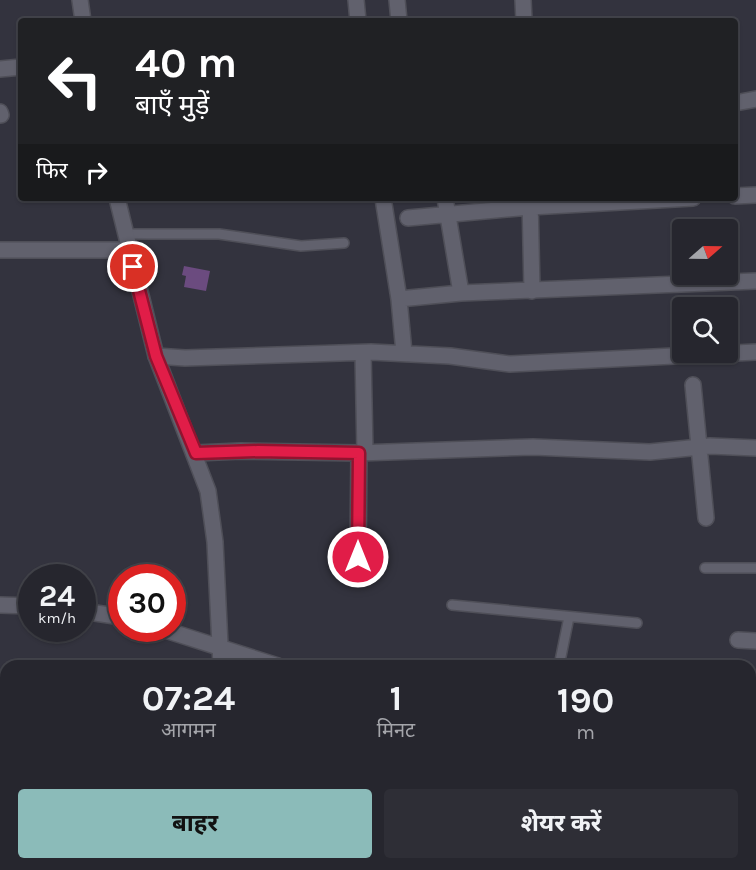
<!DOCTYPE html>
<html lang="hi">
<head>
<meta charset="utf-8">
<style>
  :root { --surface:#26262e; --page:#2e2e36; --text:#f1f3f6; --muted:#a4a5aa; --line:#42434a; --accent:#8bbbb9 }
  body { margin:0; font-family:Karla,"Noto Sans Devanagari",sans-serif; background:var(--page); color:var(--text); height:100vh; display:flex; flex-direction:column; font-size:22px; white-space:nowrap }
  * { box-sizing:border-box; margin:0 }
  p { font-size:20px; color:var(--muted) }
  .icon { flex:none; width:33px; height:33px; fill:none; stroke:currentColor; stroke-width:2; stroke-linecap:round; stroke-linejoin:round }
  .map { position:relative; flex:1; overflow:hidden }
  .details { position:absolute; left:0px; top:660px; width:756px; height:210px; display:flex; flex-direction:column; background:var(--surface); border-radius:18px 18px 0 0; box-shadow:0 2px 4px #0004,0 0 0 2px var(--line) }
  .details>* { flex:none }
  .guide { position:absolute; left:18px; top:18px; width:720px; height:183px; border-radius:6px; box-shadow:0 2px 4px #0004,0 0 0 2px var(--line); background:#202124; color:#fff; overflow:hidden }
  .needle { width:39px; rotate:70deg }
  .controls { position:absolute; left:672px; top:219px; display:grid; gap:12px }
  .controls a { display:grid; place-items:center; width:66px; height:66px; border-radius:6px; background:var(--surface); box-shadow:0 2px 4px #0004,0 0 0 2px var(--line); font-size:30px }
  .speed { position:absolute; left:18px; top:564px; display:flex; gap:12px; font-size:30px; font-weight:700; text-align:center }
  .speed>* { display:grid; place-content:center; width:78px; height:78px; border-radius:50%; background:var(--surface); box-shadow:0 2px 4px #0004,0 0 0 2px var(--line); line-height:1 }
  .speed small { font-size:15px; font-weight:400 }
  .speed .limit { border:9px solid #d22; background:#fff; color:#111 }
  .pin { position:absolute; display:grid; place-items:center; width:51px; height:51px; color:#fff; margin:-26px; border:3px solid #fff; border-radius:50%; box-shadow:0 2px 6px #0007 }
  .me { position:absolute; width:66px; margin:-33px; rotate:0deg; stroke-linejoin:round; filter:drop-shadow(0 0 4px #0008) }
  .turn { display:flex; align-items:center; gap:21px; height:126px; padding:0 18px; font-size:27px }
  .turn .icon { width:78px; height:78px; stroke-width:2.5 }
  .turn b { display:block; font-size:42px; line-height:51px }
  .then { display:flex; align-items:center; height:57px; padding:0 18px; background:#0003; gap:12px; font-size:22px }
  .eta { display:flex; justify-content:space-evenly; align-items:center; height:102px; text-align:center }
  .eta b { font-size:36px; font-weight:700; line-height:42px }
  .action { display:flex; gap:12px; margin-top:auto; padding:12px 18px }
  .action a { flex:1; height:69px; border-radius:6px; background:var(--accent); color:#111; font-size:24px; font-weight:700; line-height:69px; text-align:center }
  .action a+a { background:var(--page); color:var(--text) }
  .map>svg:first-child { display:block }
  .building { fill:#6b4b7f }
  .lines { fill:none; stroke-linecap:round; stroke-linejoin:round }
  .lane-casing { stroke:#4f4f58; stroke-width:12 }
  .street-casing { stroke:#4f4f58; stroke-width:18 }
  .secondary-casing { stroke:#4f4f58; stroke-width:18 }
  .lane { stroke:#61616d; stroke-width:9 }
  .street { stroke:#61616d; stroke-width:15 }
  .secondary { stroke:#61616d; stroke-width:15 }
  .route-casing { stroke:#92132f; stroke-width:15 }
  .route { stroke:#e11d48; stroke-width:10 }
</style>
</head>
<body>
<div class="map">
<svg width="756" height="870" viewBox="0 0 756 870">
  <rect width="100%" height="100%" fill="#33333e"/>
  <!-- building -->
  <path class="building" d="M184 266 210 271 206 291 184 287 186 276 182 275Z"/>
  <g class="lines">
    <defs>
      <path id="lane" d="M125 234H219L301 246 344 243
        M705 568H756
        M452 605 637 623
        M559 666 569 617
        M0 834 6 825
        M0 859 6 851"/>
      <path id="street" d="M356 0 358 21
        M397 0 399 21
        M523 0 524 21
        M0 69 21 67
        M735 103 756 99
        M0 112 1 115
        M735 196 756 195
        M383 198 399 299 404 353
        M445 198 461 293
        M530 198 532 291
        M408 218 530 207 693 198
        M0 250H129
        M399 299 461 293 756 281
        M363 353 365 453
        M156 356 185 358 371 352 450 356 510 364 756 352
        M693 385 706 518
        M196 453 241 451 359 453 533 447 650 452 710 446 756 448
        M358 557 359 453
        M738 640 756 641
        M634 870V864
        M700 870 701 864"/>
      <path id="secondary" d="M80 0 83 21
        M117 198 156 356 208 491 215 542 221 666
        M0 605 32 606
        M82 611 122 617
        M159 628 278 666
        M750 811 756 812
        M232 864V870"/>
    </defs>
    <!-- lane casing -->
    <use href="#lane" class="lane-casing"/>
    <!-- street casing -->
    <use href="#street" class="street-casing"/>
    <!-- secondary casing -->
    <use href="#secondary" class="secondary-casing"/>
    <!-- lane -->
    <use href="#lane" class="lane"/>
    <!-- street -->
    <use href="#street" class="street"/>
    <!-- secondary -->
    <use href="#secondary" class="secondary"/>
  </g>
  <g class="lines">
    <defs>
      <path id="route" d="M133 267 156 356 196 453 258 451 359 453 358 557"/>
    </defs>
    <!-- route casing -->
    <use href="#route" class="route-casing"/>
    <!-- route -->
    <use href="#route" class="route"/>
  </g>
</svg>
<div class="controls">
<a><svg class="needle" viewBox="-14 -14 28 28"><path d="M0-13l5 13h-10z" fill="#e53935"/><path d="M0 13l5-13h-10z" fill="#a4a5aa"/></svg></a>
<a><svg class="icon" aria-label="search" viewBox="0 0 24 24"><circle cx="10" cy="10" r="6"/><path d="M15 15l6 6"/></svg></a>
</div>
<div class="speed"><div>24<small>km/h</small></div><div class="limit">30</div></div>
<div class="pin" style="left:133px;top:267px;background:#d93025"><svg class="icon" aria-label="arrive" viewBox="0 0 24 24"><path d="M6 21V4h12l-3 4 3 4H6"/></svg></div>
<svg class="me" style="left:358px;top:557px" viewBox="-20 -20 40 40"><circle r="17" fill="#e11d48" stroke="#fff" stroke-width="3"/><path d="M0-11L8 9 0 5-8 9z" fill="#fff"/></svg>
<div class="guide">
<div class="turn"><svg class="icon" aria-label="left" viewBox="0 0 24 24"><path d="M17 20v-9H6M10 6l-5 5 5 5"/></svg><div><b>40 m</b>बाएँ मुड़ें</div></div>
<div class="then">फिर<svg class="icon" aria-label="right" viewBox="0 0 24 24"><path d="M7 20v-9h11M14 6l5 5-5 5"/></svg></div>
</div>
<section class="details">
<div class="eta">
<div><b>07:24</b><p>आगमन</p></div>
<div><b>1</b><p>मिनट</p></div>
<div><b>190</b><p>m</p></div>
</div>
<div class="action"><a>बाहर</a><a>शेयर करें</a></div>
</section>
</div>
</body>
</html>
